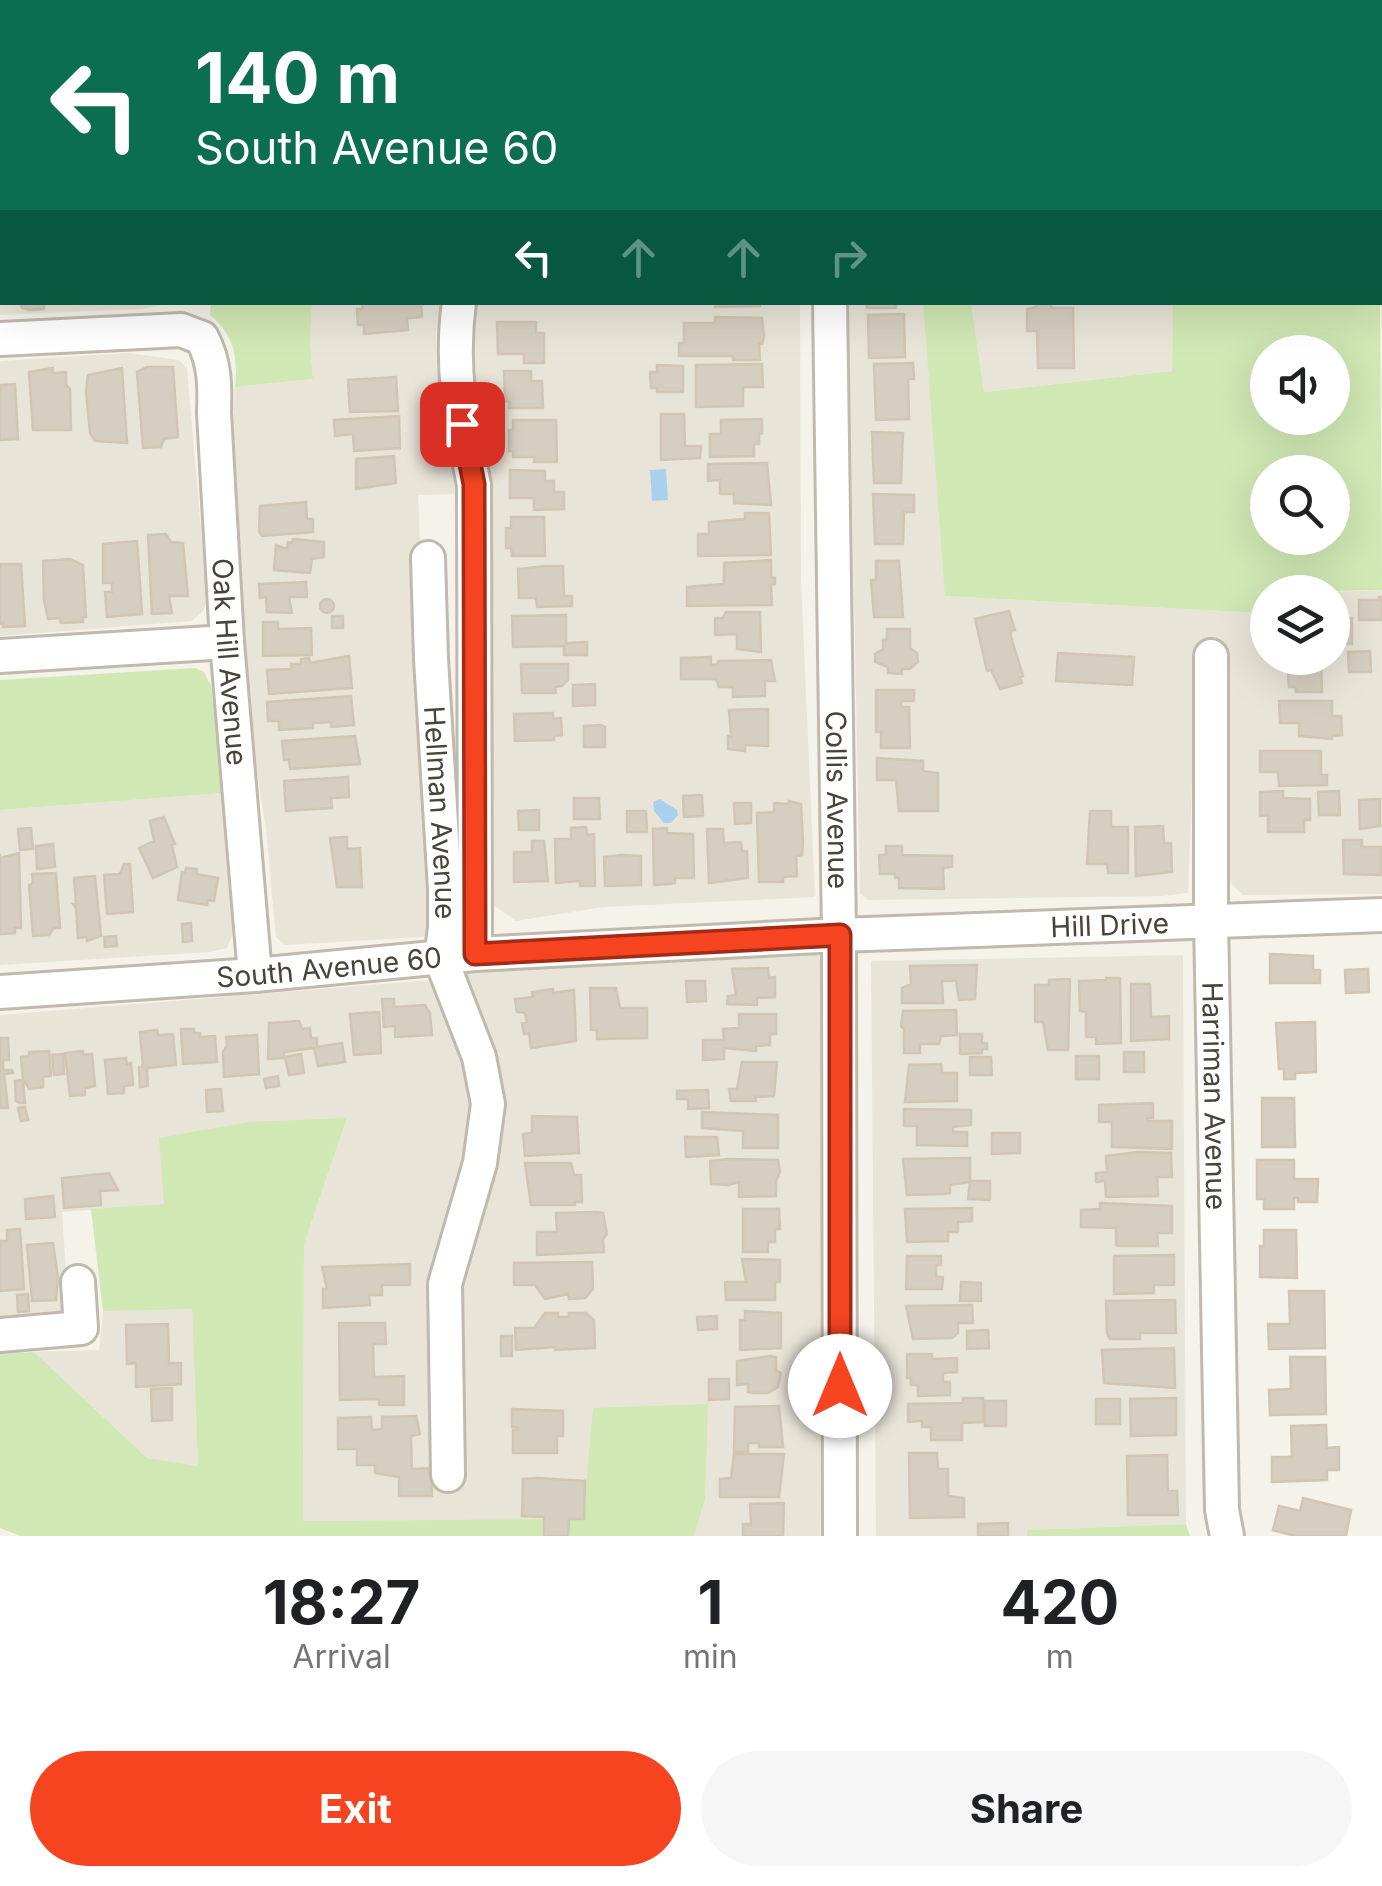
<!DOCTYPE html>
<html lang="en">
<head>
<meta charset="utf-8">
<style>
  :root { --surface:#fff; --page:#f6f6f6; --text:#202124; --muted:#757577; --accent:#f64420 }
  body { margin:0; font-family:Inter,sans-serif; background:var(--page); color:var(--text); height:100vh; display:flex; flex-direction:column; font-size:38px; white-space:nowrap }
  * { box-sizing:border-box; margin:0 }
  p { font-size:32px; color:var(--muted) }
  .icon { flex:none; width:55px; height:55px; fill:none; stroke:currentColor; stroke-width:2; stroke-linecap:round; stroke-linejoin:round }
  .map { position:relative; height:1536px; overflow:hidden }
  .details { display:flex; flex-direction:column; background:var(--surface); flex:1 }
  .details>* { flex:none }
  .banner { position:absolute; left:0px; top:0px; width:1382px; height:305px; box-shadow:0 10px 40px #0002; background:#0b6e4f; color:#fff; overflow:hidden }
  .controls { position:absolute; left:1250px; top:335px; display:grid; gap:20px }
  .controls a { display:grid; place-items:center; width:100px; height:100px; border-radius:50%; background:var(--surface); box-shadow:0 10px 40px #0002; font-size:50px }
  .pin { position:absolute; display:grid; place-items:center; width:85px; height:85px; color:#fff; margin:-42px; border-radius:20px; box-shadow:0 5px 15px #0006 }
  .me { position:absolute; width:110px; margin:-55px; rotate:0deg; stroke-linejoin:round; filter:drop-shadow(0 0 8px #0008) }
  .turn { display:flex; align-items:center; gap:35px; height:210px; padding:0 30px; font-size:45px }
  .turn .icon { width:130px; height:130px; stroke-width:2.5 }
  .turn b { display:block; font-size:70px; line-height:85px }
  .lanes { display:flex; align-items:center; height:95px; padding:0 30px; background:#0003; justify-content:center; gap:50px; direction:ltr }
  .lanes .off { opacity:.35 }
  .eta { display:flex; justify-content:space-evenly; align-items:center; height:170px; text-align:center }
  .eta b { font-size:60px; font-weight:700; line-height:70px }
  .primary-button { display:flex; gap:20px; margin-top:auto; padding:20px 30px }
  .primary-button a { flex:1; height:115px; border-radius:60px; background:var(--accent); color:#fff; font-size:40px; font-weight:700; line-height:115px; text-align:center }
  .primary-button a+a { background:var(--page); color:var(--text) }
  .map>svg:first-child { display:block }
  .residential { fill:#e9e4d8 }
  .green { fill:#d0e8b4; fill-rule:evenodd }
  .water { fill:#a9d1ef }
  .building { fill:#d6cec0; stroke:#d1c6b3; stroke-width:2.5 }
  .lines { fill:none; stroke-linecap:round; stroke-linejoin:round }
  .minor-casing { stroke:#c0baad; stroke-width:38 }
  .minor { stroke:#fff; stroke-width:32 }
  .route-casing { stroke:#a02c15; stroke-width:25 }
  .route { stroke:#f64420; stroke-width:18 }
  .labels { text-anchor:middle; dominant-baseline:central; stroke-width:8; stroke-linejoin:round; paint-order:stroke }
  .street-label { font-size:28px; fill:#494338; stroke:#fff }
</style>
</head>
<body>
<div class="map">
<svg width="1382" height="1536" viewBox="0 0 1382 1536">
  <rect width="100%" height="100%" fill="#f5f2ea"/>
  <!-- residential -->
  <path class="residential" d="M510 0H930L935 2H510Z
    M2 116V302L168 303 142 309 0 315Z
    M312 303H441L436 332 437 366 442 410 456 466 457 494 418 495 436 931 423 937 285 945 276 937 266 829 249 724 231 458 235 387 313 379 310 340Z
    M471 303H800L801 580 815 897 603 907 516 921 493 905 491 900 493 797 487 491 470 389Z
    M848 303H923L946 596 1259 613 1267 606 1268 658H1332V592L1382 590V894L1243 895 1231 883 1197 649 1188 893 1163 896 869 900 860 894Z
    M971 303H1173L1172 371 984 392Z
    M128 353 179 360 187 368 207 600 203 611 192 621 0 636V361Z
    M223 793 233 933 227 948 210 952 0 965V810Z
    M836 941 820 1536H694L705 1500 707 1404 588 1521H303L304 1244 347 1119 165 1204 62 1212 68 1301 63 1316 0 1320V1015L432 980 520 959Z
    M1183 955 1186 1524 1028 1530 1027 1536H876L871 961Z
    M192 1308 198 1467 147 1458 34 1352 99 1350 103 1311Z"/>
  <!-- green -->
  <path class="green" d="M0 0H377L2 2 0 117Z
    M211 303H312L310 340 313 379 235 387C238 356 234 335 210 315Z
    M923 303H971L984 392 1172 371 1173 303H1380L1382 590 1268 592 1267 606 1259 613 945 596ZM1268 352H1332V418H1268ZM1332 472V538H1268V472Z
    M195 668 204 672 211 686 223 793 0 810V680Z
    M347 1118 304 1244 303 1521 583 1519 593 1408 708 1404 705 1500 694 1536H21L0 1528V1354L34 1352 147 1458 198 1466 192 1309 103 1311 91 1209 164 1204 159 1138 249 1122Z
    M1186 1524 1190 1536H1027V1530Z"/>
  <!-- water -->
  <path class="water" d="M666 469 668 500 652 501 650 470Z
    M660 799 677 810 678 815 671 823H664L654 811 653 802Z"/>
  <!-- building -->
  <path class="building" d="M535 0H574L575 2H536Z
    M626 0H691V2H626Z
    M6 302H44V309L30 310 22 308 21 304Z
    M356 302H421L422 317 407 318 408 330 364 334V325H358L357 309H363L362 304Z
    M715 302H760V306L715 307Z
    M866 302H896V308H867Z
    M1036 303H1051V308H1073L1074 368H1038L1037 331H1027V309L1036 307Z
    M904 314 905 357 869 358 868 315Z
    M715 317 762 318 764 336 762 344H759L760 360H733V356H679V343H684V323H715Z
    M497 322H536V333H544V363H524V354H498Z
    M913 363 914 379H908L909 419 876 420 874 364Z
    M762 364 763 387H743V406L696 407V365Z
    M657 365 683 366V392H657V388H651L650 372H657Z
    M147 367H173L178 437 164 439 161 447 143 448 137 372Z
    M53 368V373L66 372V385L70 389 71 430H33L29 372Z
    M122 368 127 443 95 441 90 433 86 391 88 375Z
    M504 371H531V381H542L543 408H509V402L505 401Z
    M396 377 398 411 350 412 348 380Z
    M15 384 18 439 0 440V385Z
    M661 414H684L685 446H701L700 458 661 460Z
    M399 416 400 448 354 451 353 434 335 436 334 420Z
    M762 419V433L759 434V444H754V456L710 457V434H721V420Z
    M513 420H556L557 462H534L535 457H513V451H509V430H513Z
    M872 432 903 433 901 483H874Z
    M394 456 396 483 356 489V459Z
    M767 463 771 505 734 503V494H720V480L708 481V464Z
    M510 470 545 471V481H554V492H564V509L534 510V498H510Z
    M873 494 914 495V512H904L903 544H875Z
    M306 502 307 519H313V532L262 536 259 531 260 506Z
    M745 513H769L771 555 698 556V534H709V522L745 519Z
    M511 517H544L545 556H512L511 548H506V528H511Z
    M166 534 171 542 183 543 188 596H169L172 613 152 614 148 535Z
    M293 539 324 542V557L312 559 310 573 274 570 276 545 287 549 288 542 292 543Z
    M137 541 142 614 107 617 105 592H112V583H103V544Z
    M70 559 83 565 86 617H83V622L61 623 60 618 48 619 44 600 43 561Z
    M771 560V577L775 578V584L771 585 772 605 687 606V587L724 584V563Z
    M876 561H899L903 617H874L871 580H876Z
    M0 564H21L25 626 3 627V623L0 624Z
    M546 566H563L564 596H572V606L537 607 536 598H519L518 569Z
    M306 582 307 597H289L292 613 267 612 266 597 260 598 259 584Z
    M1379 597H1382V620H1359V600H1379Z
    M320 606a7 7 0 1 1 14 0a7 7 0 1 1-14 0Z
    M1332 609 1337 618H1352V644H1332Z
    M1009 611 1015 630 1011 631V637L1023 676 1020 678 1022 683 1000 689 991 670 987 671 975 619Z
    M726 612H760L761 652 737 649V634L715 635V618H723Z
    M566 615V643L587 642V655H564V646L513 647 512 616Z
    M332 616H343V628H332Z
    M263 622H278V629L311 628 312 655 263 656Z
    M887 629H910V648L917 653 918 662 910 669H902V674L888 673V667L875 662V654L883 649V640L887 639Z
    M1370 651 1371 672H1349L1348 652Z
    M1058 653 1134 657 1132 685 1056 681Z
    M349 656 352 688 269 694 267 670 291 669V664H301V659L309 658 310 663Z
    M711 657V665L718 664V661L771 660 775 681H765V696L733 697V687H719L716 679H681V658Z
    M1287 658H1321L1322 692H1296L1295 687H1289Z
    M521 664H568V680L562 686 555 687 556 693H522Z
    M595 684V705L573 706V685Z
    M876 690H914V701H901V707H909L910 748H881V732H876Z
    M351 696 354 725 331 727V722L313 723V728L279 730V721H268L267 702Z
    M1279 701H1332V716H1341L1342 735 1332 736V739L1299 736V723H1280Z
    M768 709V746L745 745V751L728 749V736H731L729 710Z
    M553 713V719L561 718 562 735 554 736V740L515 741 514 714Z
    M601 725 605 727V747H584V726Z
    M355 736 360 764 290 769 289 760H284L282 741Z
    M1260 751H1321V775H1327V785L1279 786 1278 772H1260Z
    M877 758 923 761V771L938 773V811H899L896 780H877Z
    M348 777 349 797 331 798 332 808 286 811 284 781Z
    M1283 791V798L1310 799V820H1304V832H1268V815L1260 816V792Z
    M1339 791 1340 815H1319L1318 792Z
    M702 795 703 816 684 817 683 796Z
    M574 798H599L600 819H574Z
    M1380 799V826L1360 829 1359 800Z
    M789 801 801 804 803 843 802 855 796 856 797 876 783 877V882H759L757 813 774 812V803L789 804Z
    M734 803H751V823L735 824Z
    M539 810V830H519L518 811Z
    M627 811H646L647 832H627Z
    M1090 811H1111V827H1128V873H1108L1107 864H1087Z
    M164 817 175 844 172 845 177 867 153 878 139 848 154 841 150 821Z
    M1163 826 1164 843H1171L1172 872 1136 876 1135 827Z
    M586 827 587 835 594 834 595 886H580V881L556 883 555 839H571V828Z
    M31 828 33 849 20 850 18 829Z
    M667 828V833L693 834 694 878H675V883L670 884 654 885 653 829Z
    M707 829H723L724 843 741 842 742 851H747L748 878 709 883Z
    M347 837V849L360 848 362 887H337L330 838Z
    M1343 840H1362V847H1381V875L1344 874Z
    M532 841H544L548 881 514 882V852H532Z
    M53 844 55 867 37 869 36 846Z
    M886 846H902V855L952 856V867L943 868 944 889 899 888V878H895V874H880L879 855H886Z
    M19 853 21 928H15V933L0 934V854V858Z
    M621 855 641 856V885L605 886 604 857Z
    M124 864H130L133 912 107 914 104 875 120 874Z
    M186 868 197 869 196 874 218 878 214 901 208 900 207 905 178 900 182 872 185 873Z
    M56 873 60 928H54L49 935 33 936 29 885 33 883 32 874Z
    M95 876 101 936 87 941V937L78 938 76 908 73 904H76L74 878Z
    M191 923 192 941 183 942 182 924Z
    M116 936 117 946 105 947 104 937Z
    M1270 954 1313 956V970H1320V983H1270Z
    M977 965 975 999 959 1000 956 981H942L943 1003H902V988L911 984 910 966Z
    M768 968 769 978 775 977V997L757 998V1005L727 1004 728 996 736 995 732 969Z
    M1368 969 1369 992 1346 993 1345 970Z
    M1106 978H1120L1121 1043 1096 1044V1037H1086V1012L1080 1011 1079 981 1106 980Z
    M1070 979 1068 1050H1048L1043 1022H1035V985H1049V980Z
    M686 981H705L706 1001 687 1002Z
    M1131 984H1150L1151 1017 1169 1016V1039L1131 1041Z
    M590 988H616L620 1008H647V1038L597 1039V1030H591Z
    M553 989V993L574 990 576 1041 531 1048 529 1033 524 1034 522 1023 527 1022 525 1013 517 1012 515 999 533 997 532 992Z
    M382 999H394V1007L425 1005 430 1013 432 1035 395 1037V1026L384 1027Z
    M956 1010 957 1035 941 1036 939 1044H920V1053H904V1029L901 1026 903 1011Z
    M379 1012 381 1053 354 1055 350 1014Z
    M739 1014H776V1034H770V1045L756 1046V1051L724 1048V1059L703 1060V1040H724L723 1029 739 1028Z
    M299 1021 302 1029 310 1028 311 1038H317V1047L342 1043 345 1062 318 1066 314 1048 284 1052V1058L268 1059 269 1023Z
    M1315 1022 1316 1072 1295 1073V1079H1284V1069H1279L1276 1023Z
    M181 1029H194V1033H200V1037L215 1036 217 1062 183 1064Z
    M157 1030 158 1035 173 1034 176 1065 147 1068 148 1086 140 1087 139 1067H143L140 1032Z
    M960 1034H982V1043H987V1049H982V1053L960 1054Z
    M257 1035 259 1074 224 1077 223 1052 227 1046 226 1037Z
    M0 1038H8L9 1060H3V1070H12L13 1073 4 1074 8 1108H0Z
    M49 1051 51 1076 43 1077V1087L29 1089 23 1079 21 1057 29 1056V1052Z
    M83 1051V1055L92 1054 95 1086 85 1088V1095L70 1096 65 1053Z
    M1124 1052H1144V1072H1124Z
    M63 1054 64 1074 54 1075 52 1055Z
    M301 1054 304 1073 289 1075 285 1057Z
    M1076 1056H1099V1079H1076Z
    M970 1057H991L992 1075H970Z
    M126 1058 127 1064 131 1063 133 1085 124 1086V1093L108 1094 105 1060Z
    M742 1062H777L774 1096 755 1097 756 1101H731L729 1089H737Z
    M941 1064 942 1073H957V1101L905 1102 909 1065Z
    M278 1076 279 1086 266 1088 264 1079Z
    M23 1080 25 1103H20L16 1101 15 1081Z
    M221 1089 223 1111 207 1112 206 1090Z
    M708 1090 709 1108 688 1109V1099H677V1091Z
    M1262 1098H1294L1295 1147H1262Z
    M1153 1103V1118H1147L1148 1121H1172V1149L1112 1147V1122H1099V1105Z
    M25 1107 28 1120 21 1121 18 1108Z
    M904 1109 971 1110V1125L953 1127V1132H967V1146L917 1145V1126H904Z
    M702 1112 778 1115V1148H743V1131L702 1128Z
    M532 1116 577 1117 579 1153 525 1156 523 1134 532 1133Z
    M992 1133H1020V1153L992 1154Z
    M685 1137H717L719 1155 686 1157Z
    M1138 1152 1171 1153 1172 1177H1157L1158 1196 1106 1197 1105 1181 1096 1182V1173L1107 1172 1106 1156Z
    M970 1158V1182L950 1185V1193L944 1194 907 1195 903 1159Z
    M729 1159 778 1160 780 1172 776 1181V1196L739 1197V1182L728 1185 711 1184 710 1161Z
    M1257 1160H1294V1179H1318L1317 1202H1298V1198H1294V1209H1264V1199H1257Z
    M525 1163H571L574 1175H581L582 1202H575V1205H531Z
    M109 1173 118 1190 100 1191 101 1205 64 1208 62 1178Z
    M970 1181H990V1200L968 1199Z
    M53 1196 55 1217 26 1219 25 1199Z
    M1100 1203 1172 1206V1233H1157L1158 1246H1120L1116 1245V1228L1081 1227V1210L1100 1209Z
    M972 1208V1221L958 1222V1232H948V1241L907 1242 905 1209Z
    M743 1209H779L780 1229H775V1242H768V1252H743Z
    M597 1212 603 1213 607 1234 603 1239 604 1252 537 1255V1232H557L556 1213Z
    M20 1229 24 1289 0 1291V1241H7V1230Z
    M1264 1230H1296L1297 1278 1260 1277V1246H1264Z
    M53 1243 58 1278 56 1300 32 1301 27 1245Z
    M1174 1255V1285H1154V1293L1114 1294V1256Z
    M907 1256H941V1265H936V1277H943L942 1289H906Z
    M742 1259 780 1260V1282H775V1300H726L725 1282H746Z
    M592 1262 593 1289 585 1298 569 1299 568 1294 545 1299 535 1285H514V1263Z
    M410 1264V1285H382V1295H369L370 1305 323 1308V1289H327L322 1267Z
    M961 1282 981 1283V1301H960Z
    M1289 1291H1324L1325 1348 1269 1349 1268 1324H1290Z
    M28 1294 29 1311 18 1312 17 1295Z
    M1175 1300 1176 1333H1140V1339H1110L1107 1334 1106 1301Z
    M972 1305 973 1323H958V1333L952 1338 913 1339 906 1306Z
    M745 1311 781 1313V1348L740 1350V1320H745Z
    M545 1313H558V1317H569V1313H586L594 1320 595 1348 555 1350V1347L516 1350 515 1328H534Z
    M717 1316V1329L698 1330 697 1317Z
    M339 1323H385L386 1344H373L374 1377 404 1376V1405H379V1399L340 1400Z
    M168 1324 169 1363H181V1384L136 1387V1363L127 1364 126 1325Z
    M988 1330 989 1348 967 1349V1331Z
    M501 1336H512V1356H501Z
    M1174 1348 1175 1388 1104 1383 1102 1350Z
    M907 1354H932V1359L957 1358V1372L943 1373V1382H950V1395L918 1396V1385H911V1378H907Z
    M770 1356 776 1357V1370L781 1373 778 1387 768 1393H753L748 1392V1384L737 1385V1361Z
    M1290 1357H1325L1326 1414 1270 1415 1269 1390 1291 1389Z
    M709 1379H729V1399L709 1400Z
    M172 1388V1420L152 1421 151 1389Z
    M963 1398H983V1422L962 1423V1440H931V1427H922V1421L908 1422V1404L963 1403Z
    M1176 1398V1435L1131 1436 1130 1399Z
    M1096 1399H1120V1424H1096Z
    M985 1401H1006V1426H985Z
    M779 1406 783 1447H759V1443H748V1452H734L735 1407Z
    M512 1409 563 1411V1436H557V1453H513V1430H518V1427H512Z
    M416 1416 420 1434 411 1436 412 1469 431 1468 432 1496H399V1477L375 1473V1465H357V1449H338V1418L371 1417 372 1430 382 1429V1417Z
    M1326 1425 1327 1448 1339 1447V1470H1327V1480L1272 1482V1457H1292L1291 1426Z
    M909 1453H937L938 1469H948V1496L964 1498V1517L910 1518Z
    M734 1454H784L779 1497H720V1479L731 1478Z
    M1167 1455 1168 1491H1177L1178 1515H1128L1127 1456Z
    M538 1478 585 1481 584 1519H569L568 1536H544V1517L522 1516 523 1479Z
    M1303 1498 1351 1510 1346 1536H1295L1273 1530 1279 1506 1300 1511Z
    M784 1503 783 1536H743V1524H751L750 1504Z
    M1008 1523V1536H978V1524Z"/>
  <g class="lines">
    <defs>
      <g id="minor">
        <path d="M950 0 953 2"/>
        <path d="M1363 0V2"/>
        <path d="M498 2V0"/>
        <path d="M1101 2 1107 0"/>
        <path d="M1380 67 1382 71"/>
        <path d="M459 302C450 368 461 421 474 485L475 954"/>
        <path id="s1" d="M830 302 839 935 840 1536"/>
        <path id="s2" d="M0 339 181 330 202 338C215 363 215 386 214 413L227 642 255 975"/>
        <path id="s3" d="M428 558 431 659 445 889V928L441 959 479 1057 488 1104 480 1163 445 1284 448 1475"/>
        <path d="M0 656 227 642"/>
        <path id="s4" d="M1211 656V920L1222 1510 1227 1536"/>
        <path id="s5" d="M0 992 255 975 475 954 839 935 1382 915"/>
        <path d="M0 1335 81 1328 78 1282"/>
      </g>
    </defs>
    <!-- minor casing -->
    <use href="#minor" class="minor-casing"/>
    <!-- minor -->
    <use href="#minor" class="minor"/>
  </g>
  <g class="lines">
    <defs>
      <path id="route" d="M462 424 474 484 475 954 840 935V1386"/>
    </defs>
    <!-- route casing -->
    <use href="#route" class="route-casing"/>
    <!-- route -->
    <use href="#route" class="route"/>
  </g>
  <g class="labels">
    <!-- street labels -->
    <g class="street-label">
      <text stroke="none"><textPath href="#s2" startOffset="530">Oak Hill Avenue</textPath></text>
      <text stroke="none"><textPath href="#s1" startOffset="498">Collis Avenue</textPath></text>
      <text stroke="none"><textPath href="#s3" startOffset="255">Hellman Avenue</textPath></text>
      <text stroke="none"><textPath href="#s5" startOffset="1112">Hill Drive</textPath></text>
      <text stroke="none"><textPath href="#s5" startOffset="330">South Avenue 60</textPath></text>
      <text stroke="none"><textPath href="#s4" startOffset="440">Harriman Avenue</textPath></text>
    </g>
  </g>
</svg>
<div class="controls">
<a><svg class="icon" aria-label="sound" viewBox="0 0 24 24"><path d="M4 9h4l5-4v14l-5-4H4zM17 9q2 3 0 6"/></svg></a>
<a><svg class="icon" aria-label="search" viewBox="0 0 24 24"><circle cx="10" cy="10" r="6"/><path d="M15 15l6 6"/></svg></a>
<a><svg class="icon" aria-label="layers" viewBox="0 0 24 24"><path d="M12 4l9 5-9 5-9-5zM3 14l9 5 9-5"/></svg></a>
</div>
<div class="pin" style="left:462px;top:424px;background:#d93025"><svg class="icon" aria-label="arrive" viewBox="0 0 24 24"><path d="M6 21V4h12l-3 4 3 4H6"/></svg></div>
<svg class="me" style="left:840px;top:1386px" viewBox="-20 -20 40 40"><circle r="19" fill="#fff"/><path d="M0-13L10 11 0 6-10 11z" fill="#f64420"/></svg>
<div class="banner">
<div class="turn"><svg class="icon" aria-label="left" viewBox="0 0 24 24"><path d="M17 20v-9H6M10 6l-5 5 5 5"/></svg><div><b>140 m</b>South Avenue 60</div></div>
<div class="lanes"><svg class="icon" aria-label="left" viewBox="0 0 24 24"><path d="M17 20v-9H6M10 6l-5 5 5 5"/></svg><svg class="icon off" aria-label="ahead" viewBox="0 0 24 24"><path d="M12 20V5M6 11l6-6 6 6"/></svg><svg class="icon off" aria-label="ahead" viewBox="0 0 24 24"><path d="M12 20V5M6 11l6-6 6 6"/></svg><svg class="icon off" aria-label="right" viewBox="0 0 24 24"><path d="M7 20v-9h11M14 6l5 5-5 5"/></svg></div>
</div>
</div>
<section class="details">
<div class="eta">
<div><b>18:27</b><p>Arrival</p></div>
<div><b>1</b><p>min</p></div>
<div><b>420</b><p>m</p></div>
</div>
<div class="primary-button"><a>Exit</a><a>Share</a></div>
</section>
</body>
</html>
